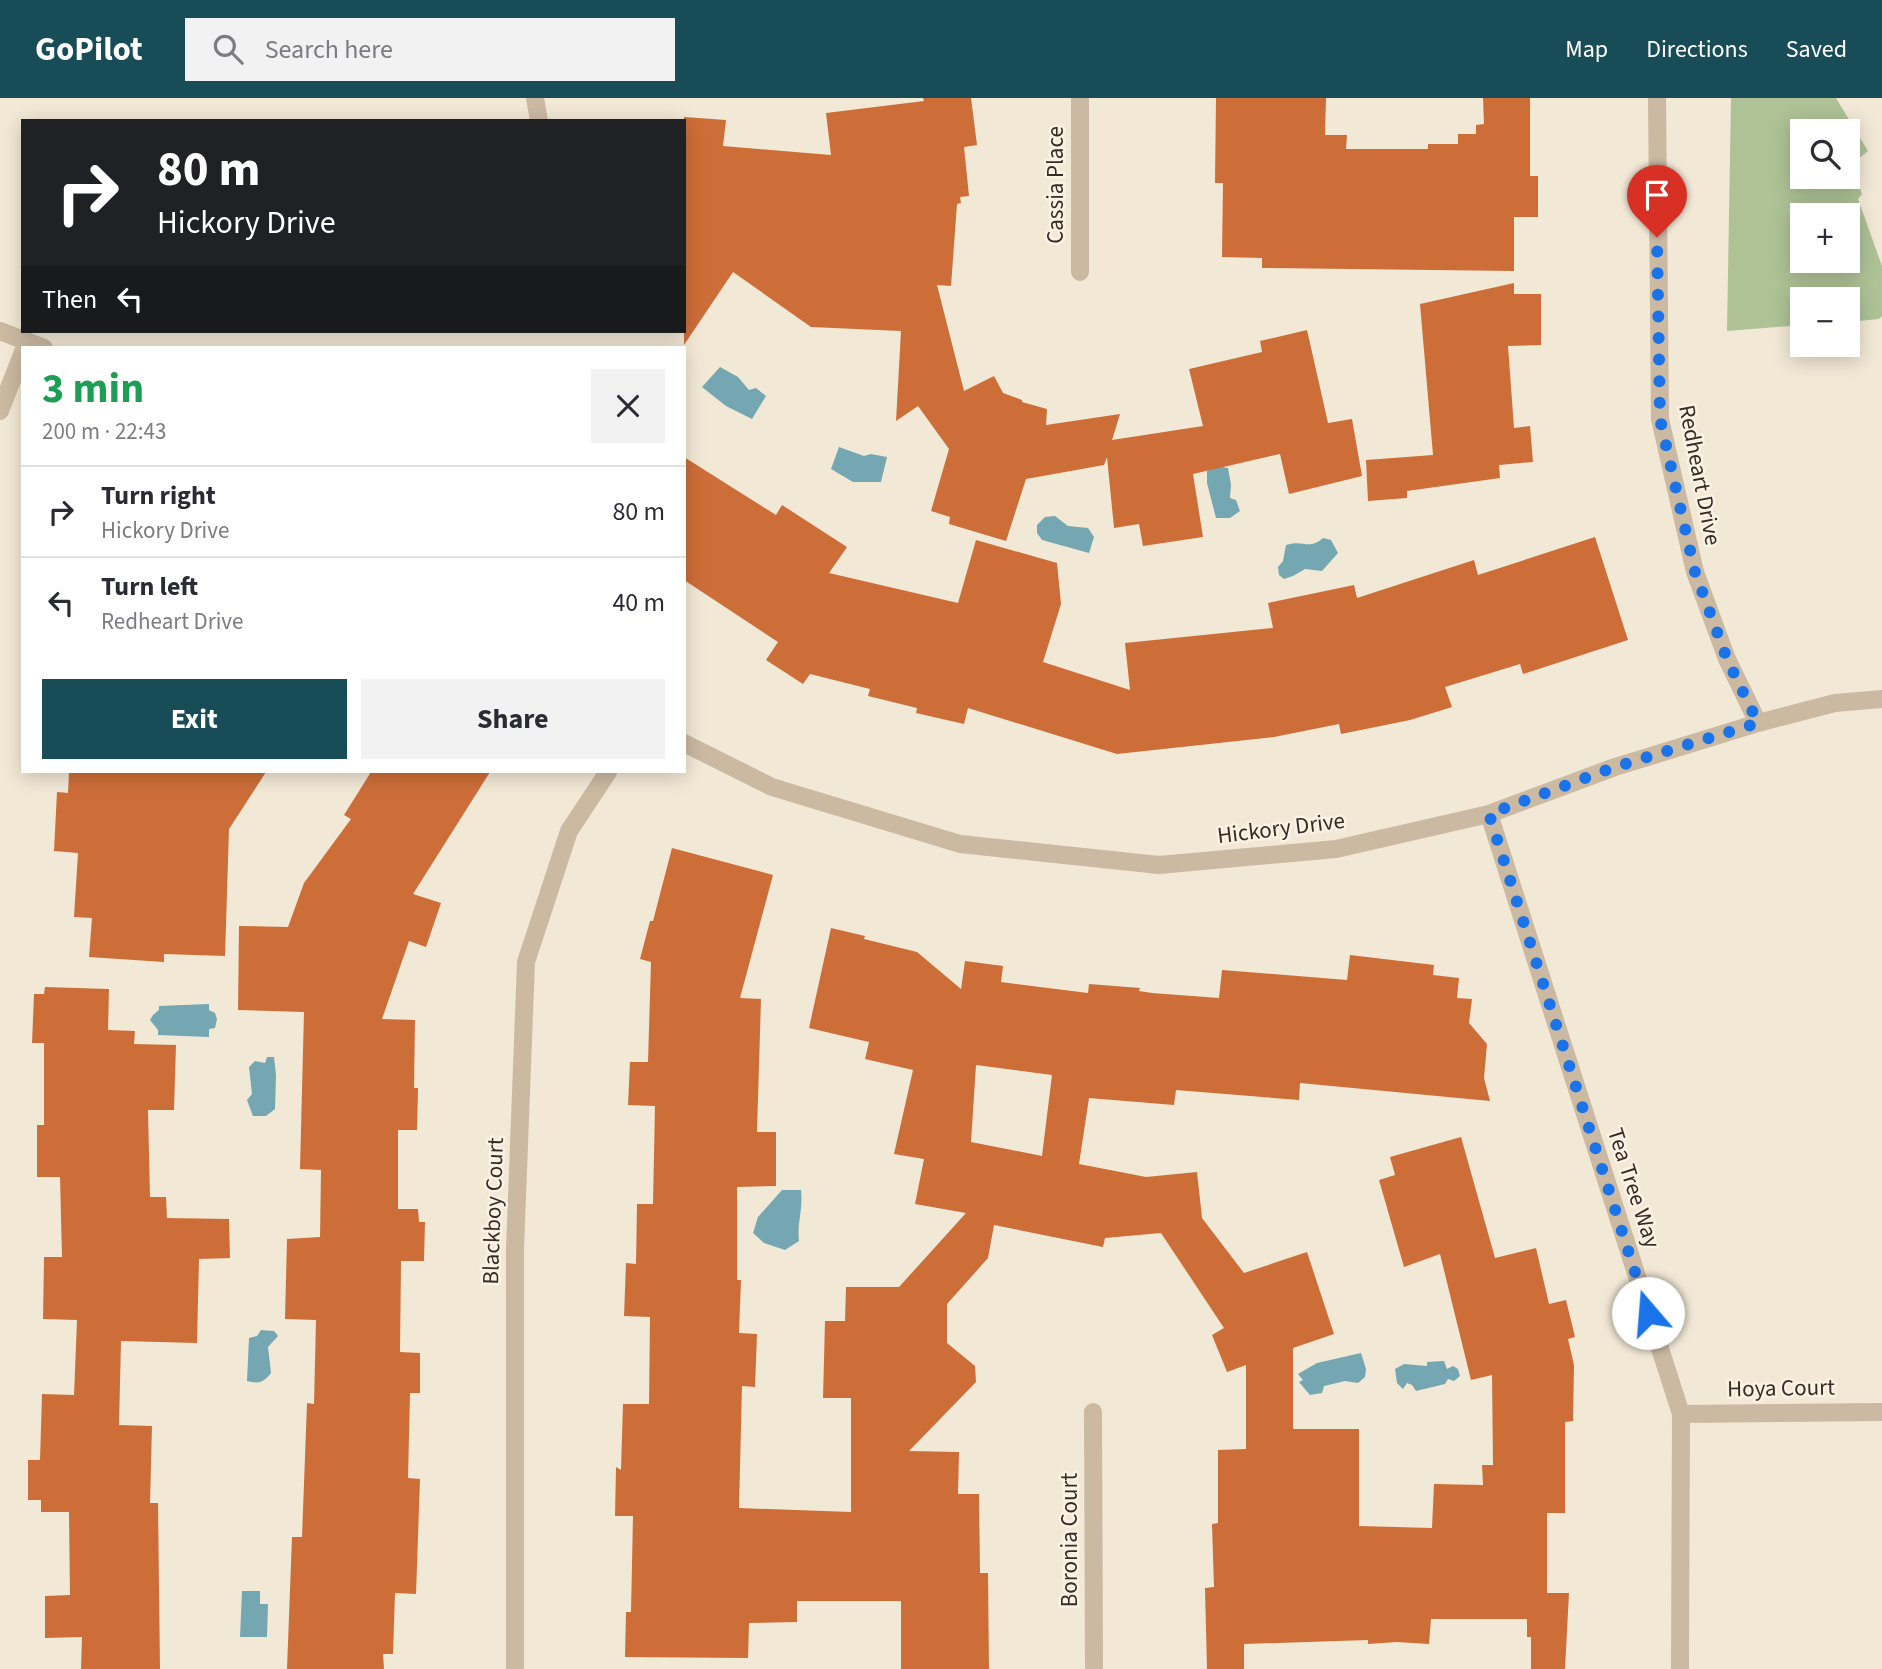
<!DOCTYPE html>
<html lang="en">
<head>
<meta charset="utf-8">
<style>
  :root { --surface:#fff; --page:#f2f2f3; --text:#2b2b33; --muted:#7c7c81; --line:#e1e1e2; --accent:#184d58 }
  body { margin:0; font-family:"Source Sans 3",sans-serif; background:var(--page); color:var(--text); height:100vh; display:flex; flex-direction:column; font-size:26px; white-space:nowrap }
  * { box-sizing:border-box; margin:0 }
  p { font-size:23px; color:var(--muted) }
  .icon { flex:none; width:38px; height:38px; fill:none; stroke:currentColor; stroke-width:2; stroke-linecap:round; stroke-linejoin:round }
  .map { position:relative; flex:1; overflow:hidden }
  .sheet { position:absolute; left:21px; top:248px; width:665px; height:427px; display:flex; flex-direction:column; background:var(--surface); border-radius:0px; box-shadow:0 4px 18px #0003 }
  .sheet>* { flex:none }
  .banner { position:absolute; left:21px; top:21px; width:665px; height:214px; border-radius:0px; box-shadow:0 4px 18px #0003; background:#202124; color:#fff; overflow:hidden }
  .controls { position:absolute; left:1790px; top:21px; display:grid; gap:14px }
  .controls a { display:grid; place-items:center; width:70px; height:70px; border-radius:0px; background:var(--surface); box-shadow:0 4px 18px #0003; font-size:35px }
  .pin { position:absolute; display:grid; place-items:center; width:60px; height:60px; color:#fff; margin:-72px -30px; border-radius:50% 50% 50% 0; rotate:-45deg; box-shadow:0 0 7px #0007 }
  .pin .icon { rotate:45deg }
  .me { position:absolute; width:77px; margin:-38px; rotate:342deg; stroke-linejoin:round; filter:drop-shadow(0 0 5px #0008) }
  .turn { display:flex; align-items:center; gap:24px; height:147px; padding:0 21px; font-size:32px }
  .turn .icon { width:91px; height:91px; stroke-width:2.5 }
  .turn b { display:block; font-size:49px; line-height:60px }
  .then { display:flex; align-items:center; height:66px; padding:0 21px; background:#0003; gap:14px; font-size:26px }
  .round { display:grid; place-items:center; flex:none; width:74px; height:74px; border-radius:0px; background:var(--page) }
  .overview { display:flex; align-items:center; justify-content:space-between; height:119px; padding:0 21px }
  h1 { font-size:42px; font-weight:700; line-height:52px; color:#1e9e55 }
  .action { display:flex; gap:14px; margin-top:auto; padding:14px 21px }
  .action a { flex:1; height:80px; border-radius:0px; background:var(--accent); color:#fff; font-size:28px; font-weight:700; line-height:80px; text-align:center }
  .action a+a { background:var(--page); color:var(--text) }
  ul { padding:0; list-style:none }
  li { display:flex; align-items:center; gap:21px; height:91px; padding:0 21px; border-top:2px solid var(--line) }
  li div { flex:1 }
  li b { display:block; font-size:26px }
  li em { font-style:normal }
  header { display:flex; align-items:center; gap:42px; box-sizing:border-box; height:98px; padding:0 35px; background:var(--accent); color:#fff }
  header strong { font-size:33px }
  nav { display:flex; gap:38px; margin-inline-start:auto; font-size:24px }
  .search { width:490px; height:63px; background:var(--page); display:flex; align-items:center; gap:18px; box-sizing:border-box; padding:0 24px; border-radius:0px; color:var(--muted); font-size:26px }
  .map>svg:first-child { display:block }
  .green { fill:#aec296; fill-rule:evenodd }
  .water { fill:#74a7b1 }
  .building { fill:#cd6e39; fill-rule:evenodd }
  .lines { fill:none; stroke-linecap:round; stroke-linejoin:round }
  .minor { stroke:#cbb9a2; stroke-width:18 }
  .route { stroke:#1a73e8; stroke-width:12; stroke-dasharray:0 21.6 }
  .labels { text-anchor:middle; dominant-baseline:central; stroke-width:5; stroke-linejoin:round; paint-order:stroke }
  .street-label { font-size:23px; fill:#352c25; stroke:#faf2e3 }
</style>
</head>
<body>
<header>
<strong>GoPilot</strong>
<div class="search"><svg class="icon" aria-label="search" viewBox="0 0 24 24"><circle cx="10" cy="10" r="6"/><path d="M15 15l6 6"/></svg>Search here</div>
<nav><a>Map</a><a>Directions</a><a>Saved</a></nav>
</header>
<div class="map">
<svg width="1882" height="1571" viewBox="0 0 1882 1571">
  <rect width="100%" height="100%" fill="#f2e8d6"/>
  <!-- green -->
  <path class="green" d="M1731 0H1836L1868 53 1852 66 1862 96 1858 101 1882 168V218L1879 221 1848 224V201H1802V227L1727 233ZM1802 33H1848V79H1802ZM1802 117H1848V163H1802Z"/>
  <!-- water -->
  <path class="water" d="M720 269 738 279 749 292 756 290 766 298 752 321 726 308 702 289Z
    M839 349 864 358 871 356 887 359 881 384H853L831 371Z
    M1216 368 1228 370 1231 387 1230 400 1236 402 1240 413 1230 420H1216L1207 385V373Z
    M1055 418 1068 428 1088 430 1094 439 1089 455 1042 442 1037 435V427L1045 419Z
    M1323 440 1331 442 1338 455 1322 473 1305 471 1293 478 1284 481 1279 477 1278 469 1283 463 1286 447C1304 441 1308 453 1323 440Z
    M209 906V912L215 915 217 921 215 930 209 931V939L158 937V932L150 922 153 917 159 912V908Z
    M267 959H274L276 977 275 1011 266 1018H253L247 1002 252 996 249 969 255 963 265 965Z
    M782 1092H801C803 1113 797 1124 799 1143L785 1152 764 1145 753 1135 758 1119Z
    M261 1232 274 1233 278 1238 268 1249 271 1275C263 1285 259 1286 247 1283L249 1240 257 1238Z
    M1361 1255 1366 1271 1365 1279 1358 1285 1345 1283 1324 1288 1322 1295 1310 1297 1299 1284 1303 1282 1298 1276 1317 1265Z
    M1444 1263 1447 1271 1453 1268 1458 1271 1460 1278 1454 1283 1448 1281 1445 1286 1416 1293 1412 1287 1407 1285 1403 1291 1397 1285 1395 1271 1404 1266 1427 1268V1264Z
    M242 1493H260V1506H268L267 1539H240Z"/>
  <!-- building -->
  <path class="building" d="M923 0H971L977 47 964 49 969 98 960 99 961 105 957 106 951 188 937 187 964 293 994 278 1003 295 1022 302V304L1047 311 1046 327 1120 316 1112 342 1203 328 1189 271 1262 254 1260 243 1307 232 1328 325 1352 321 1362 378 1289 396 1280 356 1193 376 1203 439 1143 448 1139 426 1114 430 1107 359 1104 367 1026 381 1006 443 949 426 950 419 931 413 949 351 918 308 896 323 901 233 811 229 733 174 684 247V19L726 22 723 48 831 57 826 15 924 3Z
    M1216 0H1326L1325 37H1347L1346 51H1428V46H1458V36H1476V27L1484 26 1483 0H1530V78H1538V119H1514V173L1262 170V160L1222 159 1223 85H1215Z
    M1514 185V196H1541V247L1508 248 1514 330 1530 328 1533 364 1499 367 1500 380 1407 393V400L1368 403 1366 362 1433 357 1420 206Z
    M684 359 776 417 782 407 847 449 829 475 958 505 976 442 1057 465 1061 506 1043 564 1130 592 1125 545 1273 530 1268 505 1354 487 1357 500 1474 462 1478 477 1595 439 1628 542 1523 576 1520 566 1445 589 1452 609 1410 622 1341 636 1339 626 1274 639 1117 656 968 610 964 626 916 615 917 610 868 598 870 591 810 576 803 586 766 562 778 544 684 482Z
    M69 674H266L229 731 225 858 164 856V864L89 859 92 820 74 819 78 755 54 753 57 694 68 695Z
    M371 674H490L413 796 441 805 426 849 409 843 382 921 415 922 414 990H418L417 1032H398V1111H418L419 1124H425L424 1163H401L400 1254 420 1255V1295H410L408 1380 420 1381 416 1496 395 1495 393 1556H383L384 1571H287L292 1439H302L307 1305 314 1306 316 1222 285 1221 287 1141 320 1139 321 1072 300 1071 304 914 238 912 239 828 288 829 304 785 351 721 344 717Z
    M672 750 773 777 740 900 761 901 757 1034H776V1088L737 1089V1182H741L739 1235 757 1236 755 1289 742 1288 739 1410 851 1414V1300H823L825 1223H845L846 1189H899L966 1115 915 1106 924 1061 894 1056 913 972 865 961 869 944 809 930 831 830 865 838 864 841 917 854 961 891 965 863 1003 868 1001 884 1088 895 1089 886 1140 890 1139 893 1152 895 1219 900 1222 872 1347 882 1350 857 1434 867 1433 877 1459 880 1457 900 1472 901 1469 925 1487 946 1484 980 1490 1003 1300 985 1299 1002 1176 992 1174 1007 1089 1000 1079 1066 1146 1079 1197 1074 1202 1120 1244 1175 1307 1154 1334 1236 1293 1250V1331H1359V1428L1432 1430 1434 1386 1483 1387 1482 1367H1493L1492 1277 1471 1282 1440 1156 1404 1169 1379 1082 1395 1077 1390 1059 1461 1039 1495 1160 1536 1150 1549 1206 1566 1202 1575 1239 1568 1241 1574 1267 1573 1323 1565 1324V1415H1547V1495H1569L1565 1571H1531V1539H1527V1521H1431L1429 1546 1397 1544 1368 1546V1542L1244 1546V1571H1207L1205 1490 1214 1489 1212 1426 1218 1425V1352L1246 1351V1267L1227 1274 1212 1237 1224 1230 1161 1135 1105 1140 1103 1149 994 1127 988 1160 947 1206V1245L975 1268 976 1284 909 1353 959 1354 958 1396H979L980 1475H988L989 1571H901V1503H797V1524L749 1525 748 1560 625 1559 626 1514H631L633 1418H615L616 1369 621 1372 623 1306H649L650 1219 624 1218 626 1165 636 1166 637 1106H653L655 1008 628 1007 630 964H648L651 864 640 861 650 823H653ZM976 967 1052 977 1042 1058 971 1044Z
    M45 889 109 891 108 932 135 933 134 946 176 947 174 1012H148L150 1099H166L167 1120 229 1121 230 1160 199 1161 197 1245 121 1243 119 1327 152 1328 150 1405H158L160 1571H81L82 1539 45 1540V1498L70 1497 69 1414H41V1402H28V1362H40L42 1296 74 1297 77 1222 43 1221 44 1159H62L60 1079H37V1027H44V945H32L34 896H44Z"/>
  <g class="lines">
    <!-- minor -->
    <path class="minor" d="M535 0 539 23
      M1657 0 1660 321 1695 474 1727 561 1758 625
      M1080 174V0
      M0 233 44 250
      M0 313 23 254
      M684 645 772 689 960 746 1159 767 1336 751 1489 716 1615 669 1758 625 1835 605 1882 601
      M1489 716 1681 1316 1680 1571
      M1093 1314 1094 1571
      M1681 1316 1882 1314
      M515 1571V1151L526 864 569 733 608 674"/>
  </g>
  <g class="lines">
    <!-- route -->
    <path class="route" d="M1648 1215 1489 716 1615 669 1758 625 1727 561 1695 474 1660 321 1657 139"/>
  </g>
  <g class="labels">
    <!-- street labels -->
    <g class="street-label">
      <text transform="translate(1055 87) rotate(-90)">Cassia Place</text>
      <text transform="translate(1700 377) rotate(79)">Redheart Drive</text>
      <text transform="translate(1281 730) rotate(-7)">Hickory Drive</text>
      <text transform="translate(1634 1090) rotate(72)">Tea Tree Way</text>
      <text transform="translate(493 1113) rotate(-88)">Blackboy Court</text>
      <text transform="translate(1781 1290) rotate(-1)">Hoya Court</text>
      <text transform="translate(1069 1442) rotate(-90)">Boronia Court</text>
    </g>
  </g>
</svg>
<div class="controls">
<a><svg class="icon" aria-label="search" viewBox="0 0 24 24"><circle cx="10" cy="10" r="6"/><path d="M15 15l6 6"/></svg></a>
<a>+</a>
<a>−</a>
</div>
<div class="pin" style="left:1657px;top:139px;background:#d93025"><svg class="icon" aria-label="arrive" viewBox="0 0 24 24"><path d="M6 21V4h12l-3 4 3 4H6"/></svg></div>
<svg class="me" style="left:1648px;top:1215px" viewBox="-20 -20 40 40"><circle r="19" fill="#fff"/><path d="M0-13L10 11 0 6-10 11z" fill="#1a73e8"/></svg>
<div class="banner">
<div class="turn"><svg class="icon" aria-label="right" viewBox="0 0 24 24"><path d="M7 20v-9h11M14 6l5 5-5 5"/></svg><div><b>80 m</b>Hickory Drive</div></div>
<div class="then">Then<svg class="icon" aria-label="left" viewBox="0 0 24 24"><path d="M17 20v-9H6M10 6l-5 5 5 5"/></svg></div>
</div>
<section class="sheet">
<div class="overview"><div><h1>3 min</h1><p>200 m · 22:43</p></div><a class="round"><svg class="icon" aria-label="close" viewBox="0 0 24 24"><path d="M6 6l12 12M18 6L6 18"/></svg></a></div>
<ul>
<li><svg class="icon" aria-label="right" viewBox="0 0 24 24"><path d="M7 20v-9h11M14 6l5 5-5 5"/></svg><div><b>Turn right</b><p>Hickory Drive</p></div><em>80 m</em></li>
<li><svg class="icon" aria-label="left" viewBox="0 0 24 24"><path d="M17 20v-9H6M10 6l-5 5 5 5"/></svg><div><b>Turn left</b><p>Redheart Drive</p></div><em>40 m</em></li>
</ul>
<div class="action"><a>Exit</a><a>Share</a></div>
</section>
</div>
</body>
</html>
